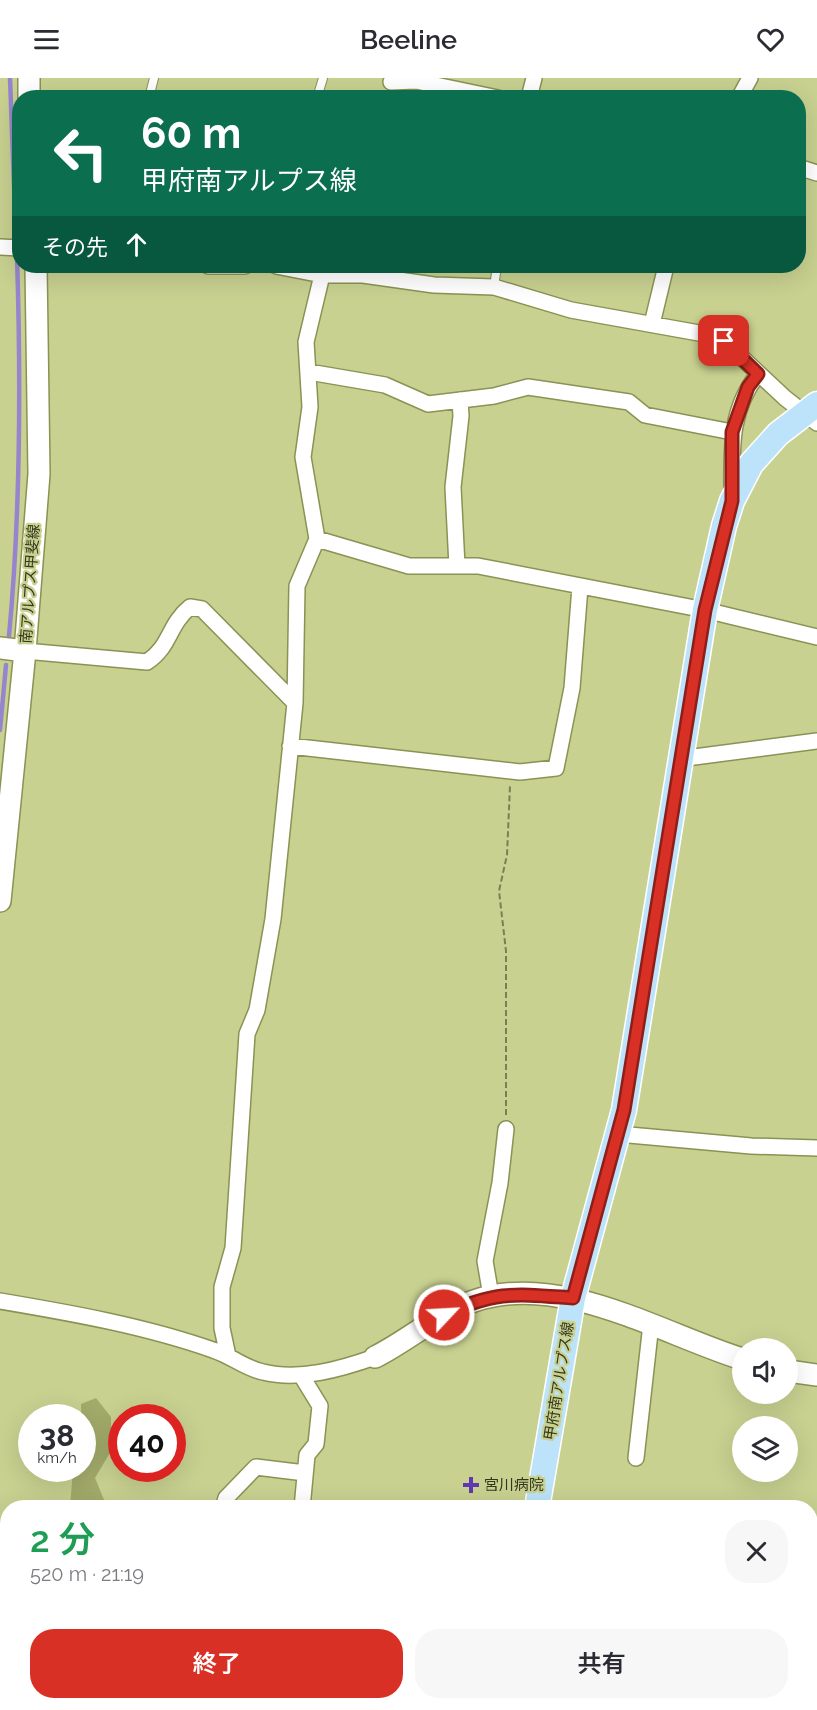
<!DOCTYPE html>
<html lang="ja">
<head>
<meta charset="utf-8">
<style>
  :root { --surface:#fff; --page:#f7f7f7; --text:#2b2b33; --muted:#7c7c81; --accent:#d93025 }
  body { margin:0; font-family:Raleway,"Noto Sans JP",sans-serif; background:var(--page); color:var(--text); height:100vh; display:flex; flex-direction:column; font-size:22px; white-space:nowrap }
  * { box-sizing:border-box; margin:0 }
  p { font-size:20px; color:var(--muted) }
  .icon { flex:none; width:33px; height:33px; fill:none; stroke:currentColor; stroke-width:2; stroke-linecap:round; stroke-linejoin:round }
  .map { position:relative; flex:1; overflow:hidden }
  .details { position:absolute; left:0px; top:1422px; width:818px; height:210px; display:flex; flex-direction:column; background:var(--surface); border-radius:24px 24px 0 0; box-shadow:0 6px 24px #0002 }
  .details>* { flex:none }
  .top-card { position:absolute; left:12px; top:12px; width:794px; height:183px; border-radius:24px; box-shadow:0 6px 24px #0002; background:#0b6e4f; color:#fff; overflow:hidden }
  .controls { position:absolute; left:732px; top:1260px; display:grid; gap:12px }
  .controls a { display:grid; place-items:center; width:66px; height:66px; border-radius:50%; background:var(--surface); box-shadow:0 6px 24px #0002; font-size:30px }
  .speed { position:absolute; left:18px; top:1326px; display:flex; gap:12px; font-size:30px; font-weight:700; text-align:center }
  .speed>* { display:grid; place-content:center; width:78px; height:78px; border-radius:50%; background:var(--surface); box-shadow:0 6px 24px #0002; line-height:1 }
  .speed small { font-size:15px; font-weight:400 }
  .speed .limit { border:9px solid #d22; background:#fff; color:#111 }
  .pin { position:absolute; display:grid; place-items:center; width:51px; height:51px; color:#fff; margin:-26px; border-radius:12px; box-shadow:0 3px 9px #0006 }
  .me { position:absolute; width:66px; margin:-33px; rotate:65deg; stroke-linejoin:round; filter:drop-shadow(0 0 4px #0008) }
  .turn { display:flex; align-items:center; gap:21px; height:126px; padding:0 30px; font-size:27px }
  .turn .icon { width:78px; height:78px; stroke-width:2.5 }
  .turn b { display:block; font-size:42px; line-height:51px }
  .then { display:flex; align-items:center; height:57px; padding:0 30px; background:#0003; gap:12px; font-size:22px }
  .round { display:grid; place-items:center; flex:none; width:63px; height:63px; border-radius:24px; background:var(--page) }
  .headline { display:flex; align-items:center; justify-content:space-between; height:102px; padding:0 30px }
  h1 { font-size:36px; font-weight:600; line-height:45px; color:#1e9e55 }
  .primary-button { display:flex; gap:12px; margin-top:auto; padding:12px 30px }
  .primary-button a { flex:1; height:69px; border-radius:24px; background:var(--accent); color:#fff; font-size:24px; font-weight:600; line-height:69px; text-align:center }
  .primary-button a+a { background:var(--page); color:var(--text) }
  header { display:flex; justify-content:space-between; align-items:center; height:78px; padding:0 30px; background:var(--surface); font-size:27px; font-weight:600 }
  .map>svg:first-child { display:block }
  .green { fill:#a3ab6a }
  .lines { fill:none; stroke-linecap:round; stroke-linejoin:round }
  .stream { stroke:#9685cd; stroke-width:4.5 }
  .building { fill:#74c5ae; stroke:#398b77; stroke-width:1.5 }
  .lane-casing { stroke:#8b9253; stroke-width:10 }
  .street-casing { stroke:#8b9253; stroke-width:18 }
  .secondary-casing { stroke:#8b9253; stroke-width:24 }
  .primary-casing { stroke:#fff; stroke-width:27 }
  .path { stroke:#7a8053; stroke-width:2; stroke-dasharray:6 3; stroke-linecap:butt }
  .lane { stroke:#fff; stroke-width:8 }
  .street { stroke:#fff; stroke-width:15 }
  .secondary { stroke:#fff; stroke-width:21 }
  .primary { stroke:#bce3f9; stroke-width:24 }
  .route-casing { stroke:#8d1f18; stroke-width:15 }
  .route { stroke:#d93025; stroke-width:10 }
  .poi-dot { fill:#6138af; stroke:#c8d190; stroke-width:2 }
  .labels { text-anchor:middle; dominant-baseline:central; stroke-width:4.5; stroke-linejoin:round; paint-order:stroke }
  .street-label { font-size:15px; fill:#34371d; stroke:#c8d190 }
  .poi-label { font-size:15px; fill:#34371d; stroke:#c8d190; text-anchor:start }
</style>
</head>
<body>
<header><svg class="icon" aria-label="menu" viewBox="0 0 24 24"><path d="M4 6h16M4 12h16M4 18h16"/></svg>Beeline<svg class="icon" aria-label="heart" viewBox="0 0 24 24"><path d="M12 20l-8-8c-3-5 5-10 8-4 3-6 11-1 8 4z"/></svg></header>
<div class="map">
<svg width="817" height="1632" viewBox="0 0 817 1632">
  <rect width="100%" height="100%" fill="#c8d190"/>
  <!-- green -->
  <path class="green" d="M96 1320 111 1339V1373L95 1400 107 1429H70L73 1391 82 1390 81 1326Z
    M122 1625H178L200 1632H122Z"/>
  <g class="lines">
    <!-- stream -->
    <path class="stream" d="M10 0 16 161
      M9 558C21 431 21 305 17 178
      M0 652 6 587"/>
  </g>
  <!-- building -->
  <path class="building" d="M0 1464 8 1465V1490L0 1489Z
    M2 1497 8 1498V1583L0 1582Z
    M692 1624H719V1632H692Z"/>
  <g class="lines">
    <defs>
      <path id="lane" d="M149 20 154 0
        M317 20 323 0
        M494 209 497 188"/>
      <path id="street" d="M391 4 416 3 498 20
        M529 20 534 0
        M739 20 750 0
        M798 89 817 95
        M0 169 20 170
        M208 188H245
        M276 188 322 197H363L434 207 494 209 571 232 710 257 724 263 785 320 817 345
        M652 246 666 188
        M309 294 385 307 428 326 494 318 528 309 629 324 645 337 732 354
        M732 416C732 372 729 333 758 296
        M317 461 409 488H478L705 532 817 559
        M457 488 453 409 461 338 460 322
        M25 573 147 584C171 568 168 547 190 529L202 531 295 625
        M290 668 520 694 556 690 572 610 580 509
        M679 681 817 663
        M618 1056 751 1068 817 1070
        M491 1218 485 1183 500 1105 506 1051
        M0 1223C71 1235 145 1248 213 1272 230 1277 246 1291 263 1294 300 1303 341 1291 375 1279
        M228 1278 222 1250V1209L233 1170 247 956 257 932 273 841 295 625 297 508 317 461 303 379 310 329 306 264 322 197
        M301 1297 320 1328 316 1366 307 1377 302 1430
        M636 1380 651 1246
        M223 1430 226 1420 256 1389 305 1395
        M810 1582 817 1583
        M0 1601 8 1602
        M49 1624 60 1632
        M520 1624 553 1632
        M266 1632 269 1624
        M470 1632 491 1624
        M563 1632 564 1624"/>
      <path id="secondary" d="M29 0V20
        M0 570 25 573
        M0 823 25 573 39 396 36 188
        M375 1279C409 1262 438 1235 474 1223 560 1193 662 1256 742 1281
        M788 1293 817 1297"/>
      <path id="primary" d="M537 1430 573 1220 624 1032 705 532 724 448 732 423 751 386 778 356 817 326
        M419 1632 424 1624"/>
    </defs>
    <!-- lane casing -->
    <use href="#lane" class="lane-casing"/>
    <!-- street casing -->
    <use href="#street" class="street-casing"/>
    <!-- secondary casing -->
    <use href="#secondary" class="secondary-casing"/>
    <!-- primary casing -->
    <use href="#primary" class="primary-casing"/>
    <!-- path -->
    <path class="path" d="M506 1037V873L499 813 507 777 510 708"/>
    <!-- lane -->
    <use href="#lane" class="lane"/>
    <!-- street -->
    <use href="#street" class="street"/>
    <!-- secondary -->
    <use href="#secondary" class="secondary"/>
    <!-- primary -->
    <use href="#primary" class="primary"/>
  </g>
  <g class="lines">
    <defs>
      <path id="route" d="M444 1237C496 1212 517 1216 573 1220L624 1032 705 532 732 423V354L748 309 758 296 724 263"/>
    </defs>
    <!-- route casing -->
    <use href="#route" class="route-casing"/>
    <!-- route -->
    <use href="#route" class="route"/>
  </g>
  <!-- markers -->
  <path class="poi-dot" d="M468 1398h6v6h6v6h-6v6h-6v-6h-6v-6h6z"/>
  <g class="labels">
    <!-- street labels -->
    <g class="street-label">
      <text transform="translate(30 506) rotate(-86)">南アルプス甲斐線</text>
      <text transform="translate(559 1303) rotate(-81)">甲府南アルプス線</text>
    </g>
    <!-- poi labels -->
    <g class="poi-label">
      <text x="484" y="1407">宮川病院</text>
    </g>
  </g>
</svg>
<div class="controls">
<a><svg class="icon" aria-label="sound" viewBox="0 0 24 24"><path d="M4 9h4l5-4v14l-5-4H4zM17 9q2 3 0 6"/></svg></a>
<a><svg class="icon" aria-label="layers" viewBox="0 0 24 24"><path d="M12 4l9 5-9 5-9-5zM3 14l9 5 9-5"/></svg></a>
</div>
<div class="speed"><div>38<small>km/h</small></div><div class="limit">40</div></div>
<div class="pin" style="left:724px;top:263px;background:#d93025"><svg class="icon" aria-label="arrive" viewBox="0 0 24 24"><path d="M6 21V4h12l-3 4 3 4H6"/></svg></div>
<svg class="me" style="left:444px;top:1237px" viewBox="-20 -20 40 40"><circle r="17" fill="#d93025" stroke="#fff" stroke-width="3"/><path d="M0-11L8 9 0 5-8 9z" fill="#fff"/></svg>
<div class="top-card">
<div class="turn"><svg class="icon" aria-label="left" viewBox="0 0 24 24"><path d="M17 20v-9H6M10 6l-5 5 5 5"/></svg><div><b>60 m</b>甲府南アルプス線</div></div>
<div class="then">その先<svg class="icon" aria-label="ahead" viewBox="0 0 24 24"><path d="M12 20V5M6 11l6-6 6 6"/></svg></div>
</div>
<section class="details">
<div class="headline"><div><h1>2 分</h1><p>520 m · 21:19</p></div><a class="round"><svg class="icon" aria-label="close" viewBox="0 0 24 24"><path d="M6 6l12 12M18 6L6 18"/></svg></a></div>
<div class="primary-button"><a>終了</a><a>共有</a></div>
</section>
</div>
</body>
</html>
